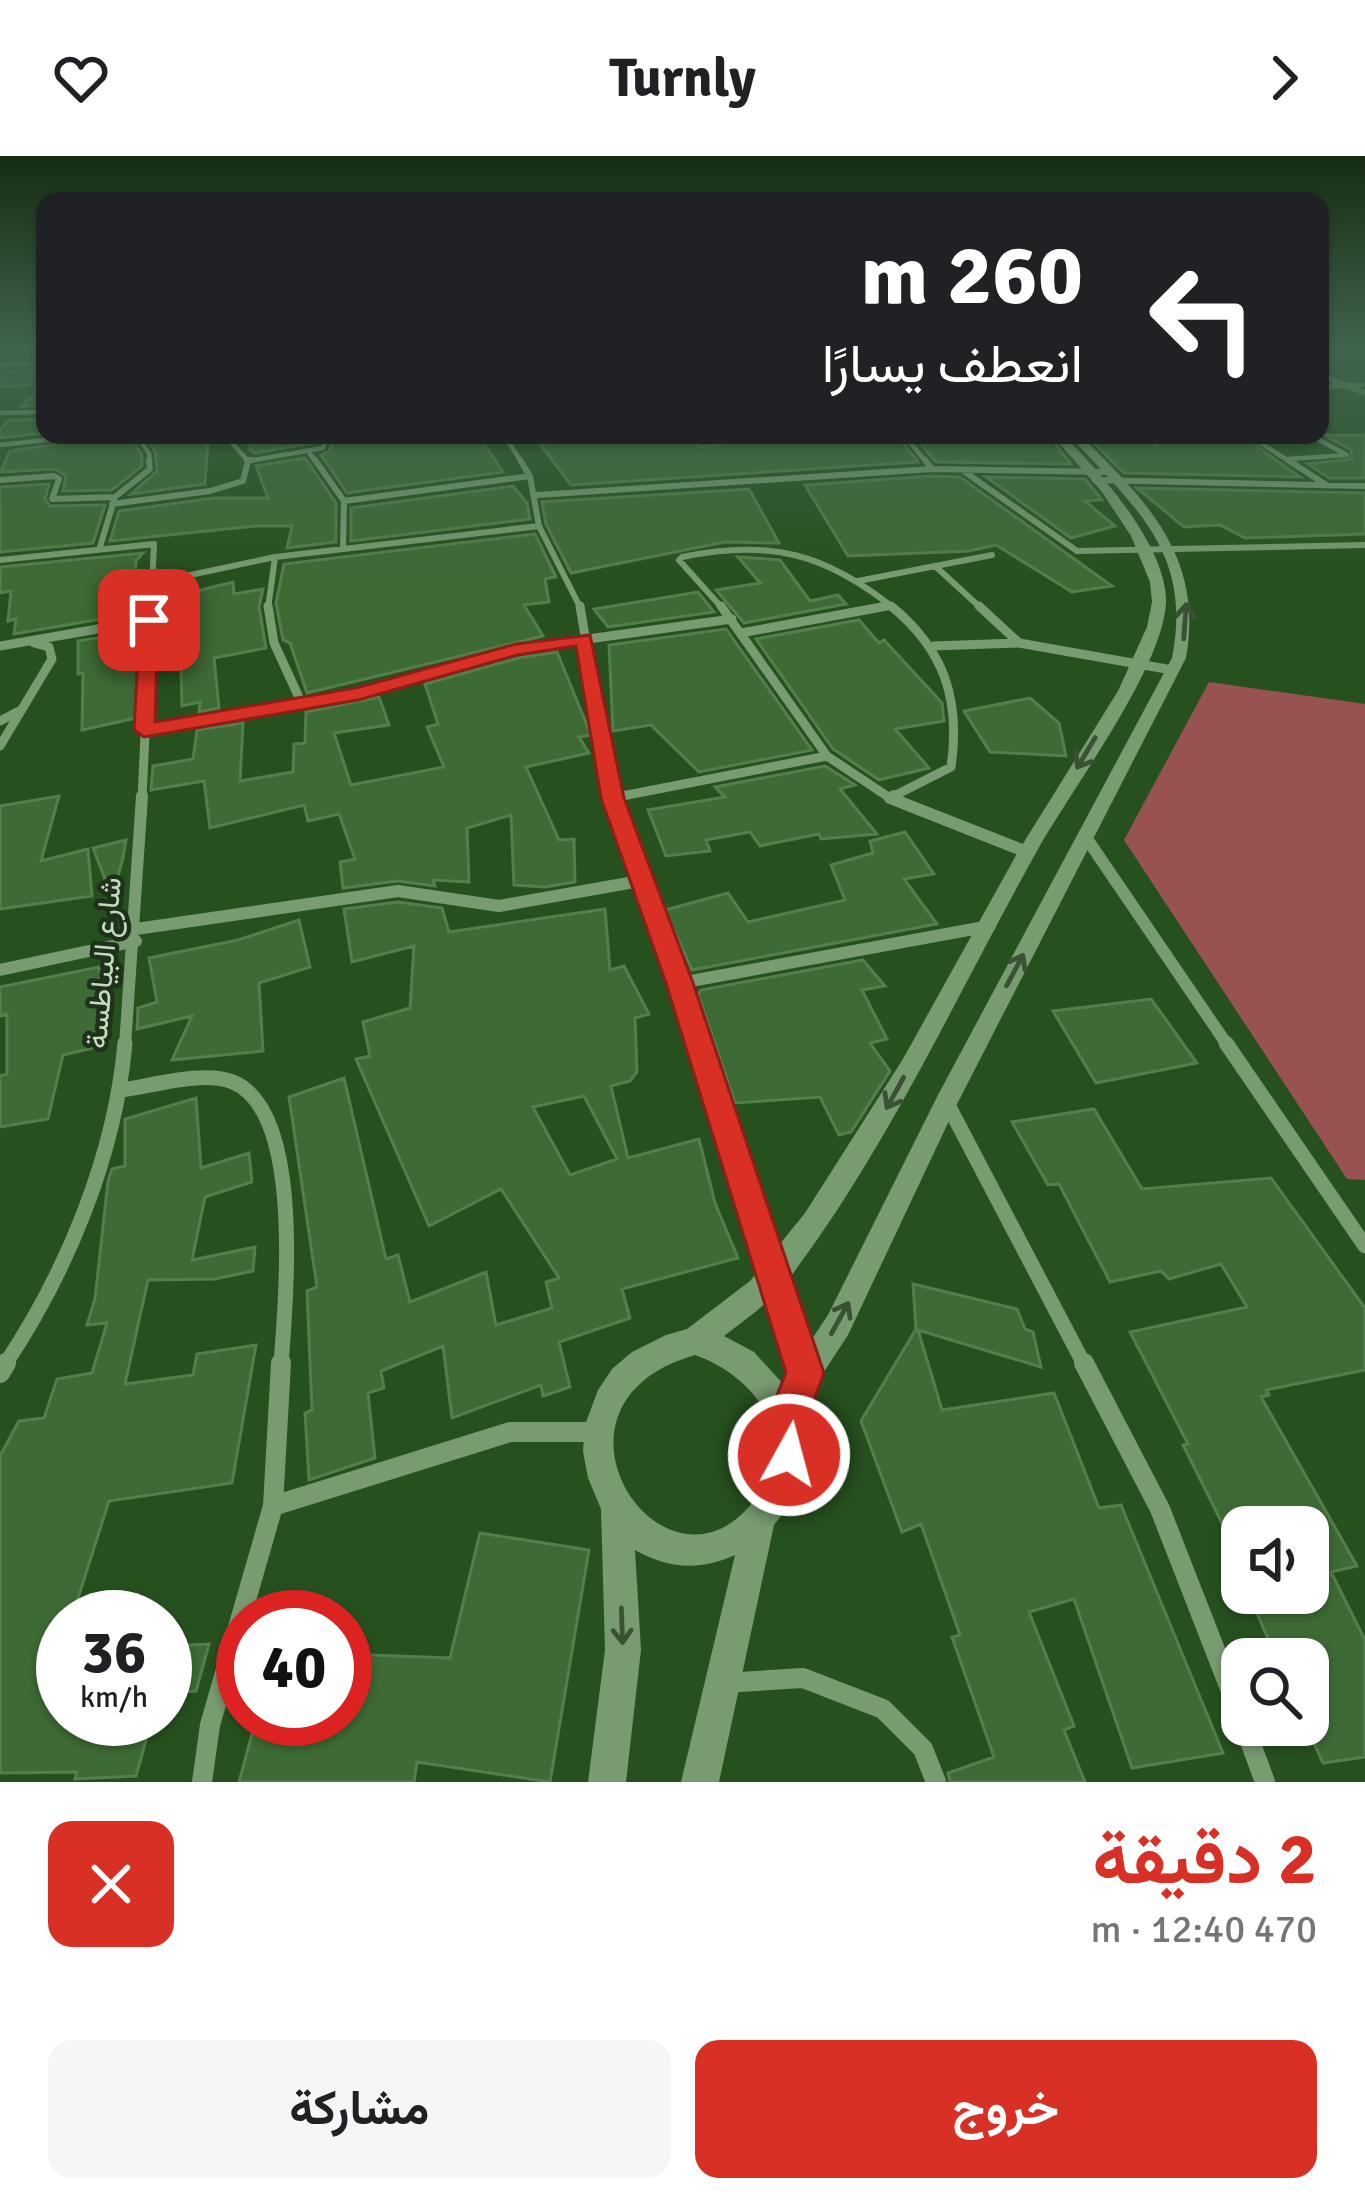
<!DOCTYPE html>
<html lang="ar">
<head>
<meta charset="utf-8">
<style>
  :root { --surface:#fff; --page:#f6f6f6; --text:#202124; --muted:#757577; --accent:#d93025 }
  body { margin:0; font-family:Signika,Vazirmatn,sans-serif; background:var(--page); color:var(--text); direction:rtl; height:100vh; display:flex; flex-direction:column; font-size:45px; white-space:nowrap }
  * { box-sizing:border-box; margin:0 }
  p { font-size:39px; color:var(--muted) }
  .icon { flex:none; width:66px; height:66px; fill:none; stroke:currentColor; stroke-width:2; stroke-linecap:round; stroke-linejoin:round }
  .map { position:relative; height:1626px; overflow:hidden; direction:ltr }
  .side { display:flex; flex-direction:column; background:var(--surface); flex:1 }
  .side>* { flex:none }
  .hud { position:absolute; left:36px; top:36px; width:1293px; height:252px; border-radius:24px; box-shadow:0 3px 9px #0004; direction:rtl; background:#202124; color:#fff; overflow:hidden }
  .fabs { position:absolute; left:1221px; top:1350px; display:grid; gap:24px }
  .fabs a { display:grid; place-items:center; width:108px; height:108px; border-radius:24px; background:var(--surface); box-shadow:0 3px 9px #0004; font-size:60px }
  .speed { position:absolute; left:36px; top:1434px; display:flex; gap:24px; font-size:60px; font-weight:700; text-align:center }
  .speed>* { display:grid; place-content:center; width:156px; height:156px; border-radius:50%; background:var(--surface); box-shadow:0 3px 9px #0004; line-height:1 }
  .speed small { font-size:30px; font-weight:400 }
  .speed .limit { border:18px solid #d22; background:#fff; color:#111 }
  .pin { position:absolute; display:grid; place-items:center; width:102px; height:102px; color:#fff; margin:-51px; border-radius:24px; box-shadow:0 6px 18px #0006 }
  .me { position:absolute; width:132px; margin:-66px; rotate:7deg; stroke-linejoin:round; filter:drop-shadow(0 0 9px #0008) }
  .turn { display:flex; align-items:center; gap:42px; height:252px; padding:0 48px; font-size:54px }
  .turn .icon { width:156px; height:156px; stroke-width:2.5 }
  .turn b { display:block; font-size:84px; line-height:102px }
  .round { display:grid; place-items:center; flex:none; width:126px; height:126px; border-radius:24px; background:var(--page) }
  .overview { display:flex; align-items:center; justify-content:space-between; height:204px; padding:0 48px }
  h1 { font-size:72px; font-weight:700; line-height:90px; color:var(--accent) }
  .cta { display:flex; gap:24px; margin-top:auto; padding:24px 48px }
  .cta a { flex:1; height:138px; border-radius:24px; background:var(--accent); color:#fff; font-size:48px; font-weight:700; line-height:138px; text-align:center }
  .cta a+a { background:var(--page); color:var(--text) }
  header { display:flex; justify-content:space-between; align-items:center; height:156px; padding:0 48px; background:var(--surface); font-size:54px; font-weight:700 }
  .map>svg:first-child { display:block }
  .green { fill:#995252 }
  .building { fill:#3e6a35; stroke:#547e4b; stroke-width:3; fill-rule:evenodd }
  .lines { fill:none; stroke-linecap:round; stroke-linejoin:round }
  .minor-far5 { stroke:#799b72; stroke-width:4.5 }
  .minor-far4 { stroke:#799b72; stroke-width:6 }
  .minor-far3 { stroke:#799b72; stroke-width:9 }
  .minor-far2 { stroke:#799b72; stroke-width:12 }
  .minor-far1 { stroke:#799b72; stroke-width:15 }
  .minor { stroke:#799b72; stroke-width:20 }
  .tertiary { fill:#799b72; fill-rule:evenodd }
  .oneway { stroke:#3a5135 }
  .route { fill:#d93025; stroke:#8d1f18; stroke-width:3 }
  .labels { text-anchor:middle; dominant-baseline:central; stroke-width:9; stroke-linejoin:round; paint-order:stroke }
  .street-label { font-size:30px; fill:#c4dbbf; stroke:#1f311b }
</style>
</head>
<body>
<header><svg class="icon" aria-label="forward" viewBox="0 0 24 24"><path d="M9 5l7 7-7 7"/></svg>Turnly<svg class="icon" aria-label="heart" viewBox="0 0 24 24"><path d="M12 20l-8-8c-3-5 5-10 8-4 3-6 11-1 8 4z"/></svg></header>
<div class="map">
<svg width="1365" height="1626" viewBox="0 0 1365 1626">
  <rect width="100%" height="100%" fill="#27501f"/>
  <!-- green -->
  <path class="green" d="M1209 526 1365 548V1024L1347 1023 1124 684Z"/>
  <!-- building -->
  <path class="building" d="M45 214V249L22 250 43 228 0 231 2 216Z
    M45 263V277L0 282V273L9 264Z
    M118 279H129L142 299V310L112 334 63 335 66 320 55 313 0 316 10 295Z
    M144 279H194L195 287 208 285 205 328 131 338 157 315 155 295Z
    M251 279H321L318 286 255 297 250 294Z
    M335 279H478L503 316 347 337 321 299 329 295Z
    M686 279 700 291 788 279H897L918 306 571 329 540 288Z
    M913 279H951L955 284 1048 279 1071 308 936 306Z
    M1086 279H1143L1157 290 1161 279H1241L1300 321 1124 317Z
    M1324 279H1365V322H1329L1308 308 1352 303 1351 294Z
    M305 302 336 347V386L287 392 292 370H256L110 385 119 355 214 342H268L256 310Z
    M932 320 960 321 1112 430 1072 436 996 389 969 395 848 400 805 329Z
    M986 321 1085 323 1102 344 1085 345 1115 370 1071 382Z
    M49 328 45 343 50 350 105 349 93 387 0 396V331Z
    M513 330 527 347 530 363 351 385V352Z
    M1137 332 1365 337V378L1245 382 1220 369 1184 371Z
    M749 333 779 387 725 386 571 417 546 368 542 346Z
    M535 378 556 421 545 423 549 446 524 449 543 480 307 537 290 487 283 484 276 447 284 408Z
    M143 397 136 405 134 446 141 445 142 456 14 478 16 463 8 465 11 435 0 437V411Z
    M738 401 780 404 810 445 838 439 846 448 744 467 716 434 760 427Z
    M233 426 234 438 263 433 259 451 266 492 214 502 219 552 199 556 200 546 182 550 181 509 157 512 159 444Z
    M698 436 714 456 608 471 594 453Z
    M859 464 879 487 884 484 942 547 944 565 895 573 929 612 879 624 833 593 756 483Z
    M726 473 812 594 699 616 651 569 613 575 609 489Z
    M141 475 136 562 82 574 83 517 78 518V485Z
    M557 496 591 579 579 581 589 597 526 611 559 684 574 683 575 726 545 731 514 729 511 659 467 672 469 726 433 724 435 730 397 725 343 732 340 706 355 703 339 658 308 665 304 649 210 672 204 625 151 634 153 610 193 603 197 574 243 567 240 625 293 616 294 588 305 587 306 556 379 541 389 569 334 577 351 629 444 611 427 571 438 568 425 528 518 502Z
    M1030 542 1059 567 1066 600 990 596 964 555Z
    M825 610 855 629 840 633 877 678 821 683 819 678 760 690 750 676 706 684 710 695 666 700 648 654 725 641 715 631Z
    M59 640 41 705 88 693 92 740 0 753V650Z
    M905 676 934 718 904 723 937 768 692 814 665 754 728 737 748 766 845 744 831 709 873 697 870 685Z
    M126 684 123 702 112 741 93 692Z
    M398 746 442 752 449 776 605 753 610 814 624 810 649 858 635 862 637 916 630 925 611 930 628 1002 699 983 715 1047 738 1102 622 1133 630 1162 559 1186 570 1231 543 1240 541 1229 452 1262 443 1190 381 1215 384 1232 368 1237 375 1302 309 1324 305 1257 312 1254 307 1135 317 1131 289 941 344 922 386 1103 398 1099 410 1146 486 1116 496 1169 552 1152 546 1126 559 1122 501 1033 429 1070 356 903 370 900 363 866 410 852 414 790 352 806 344 753ZM584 940 617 1003 570 1019 533 951Z
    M299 764 310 811 259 827 263 895 172 904 192 860 137 873 138 852 157 846 149 802 238 784Z
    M863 804 885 830 862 834 887 883 870 887 890 915 851 976 839 979 820 941 735 947 698 838 701 834Z
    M99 811 106 889 63 899 48 963 0 971V920L7 918V858L0 860V831Z
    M1151 843 1197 907 1096 927 1053 855Z
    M196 942 201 1012 249 997 252 1026 205 1041 192 1104 255 1091 253 1115 215 1123 148 1124 125 1228 193 1219 197 1198 256 1189 232 1327 109 1345 72 1461H63V1563H152L136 1620 75 1623 77 1616 0 1617V1300L19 1265 44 1262 57 1223 92 1217 107 1167 87 1169 95 1143 108 1025 112 1013 125 1010V963Z
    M1094 953 1142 1033 1271 1022 1365 1152V1214L1266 1234 1269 1239 1261 1241 1357 1410 1331 1416 1365 1484V1601L1323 1607 1308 1574V1503H1277L1255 1453 1308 1446V1371H1224L1183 1289 1188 1288 1130 1176 1247 1151 1221 1108 1169 1123 1161 1115 1110 1126 1059 1028 1048 1029 1012 966Z
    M913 1128 1017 1153 1025 1173 1033 1176 1041 1211 918 1174 942 1254 1054 1237 1099 1352 1121 1349 1223 1597 1132 1612 1074 1443 1029 1456 1074 1570 1064 1574 1085 1626H950L948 1617 994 1601 952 1481 960 1479 921 1368 902 1376 861 1265 916 1173Z
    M480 1377 589 1394 550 1626 417 1606 414 1626H239L256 1563H345V1498L450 1502Z
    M209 1488 196 1535 165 1537V1490Z"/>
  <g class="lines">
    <!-- minor-far5 -->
    <path class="minor-far5" d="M0 209 45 207
      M1320 231 1362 229
      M0 257 45 256
      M136 279 149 297 150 307
      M225 279 248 305 323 292 328 279
      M504 279 522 307
      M904 279 927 307
      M1150 279 1156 283
      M1248 279 1292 307
      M0 289 93 279
      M310 298 317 307
      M1288 303 1347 299 1310 279"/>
    <!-- minor-far4 -->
    <path class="minor-far4" d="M247 304H252
      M315 304 344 345 343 393
      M520 304 530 320 539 370 581 453
      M925 304 932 313
      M1288 304 1328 330
      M965 316 1077 395 1365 389
      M0 324 54 320 59 323 52 343 115 341
      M1095 324 1365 330
      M537 339 932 313 1107 316
      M344 345 530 320
      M112 348 210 335 243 325 248 305
      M100 391 115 341 150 313 149 304
      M0 404 154 388 151 453
      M935 410 982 453
      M858 425 992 399
      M153 427 275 401 539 370
      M268 453 275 401
      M723 453 679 404 682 401C770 383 825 397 895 453
      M871 453 888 450"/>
    <!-- minor-far3 -->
    <path class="minor-far3" d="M268 450 274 487 302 548
      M580 450 612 643
      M721 450 827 600 890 642
      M979 450 1018 486
      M741 477 887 450
      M0 490 149 464
      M933 490 1019 487 1172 514
      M0 565 21 554
      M144 574 358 538 516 493 732 463
      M0 590 52 503 49 491 34 487
      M612 642 827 600
      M890 642 951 611C961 544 944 493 891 450
      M142 643 151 450"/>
    <!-- minor-far2 -->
    <path class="minor-far2" d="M612 640 700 890
      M612 642 622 640
      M890 642 1027 696
      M890 642 894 640
      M1085 680 1228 890
      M136 773 398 735 499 750 640 725
      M0 814 136 785
      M680 827 990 770
      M125 890 142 640"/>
    <!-- minor-far1 -->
    <path class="minor-far1" d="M699 887 803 1210
      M1226 887 1365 1090
      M121 934C152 930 203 914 233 926 305 956 285 1147 281 1210
      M947 947 1085 1210
      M4 1210C67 1116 115 1000 125 887"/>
    <!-- minor -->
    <path class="minor" d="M802 1207 805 1216
      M1084 1207 1160 1353 1242 1563
      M0 1217 6 1207
      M273 1350 510 1276H598
      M724 1527 803 1522 883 1553 923 1593 936 1626
      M1244 1569 1265 1626
      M202 1626 210 1569 273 1350 281 1207"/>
    <!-- tertiary -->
    <path class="tertiary" d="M1320 216 1365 234V240L1320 222Z
      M1052 279H1063C1100 315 1167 391 1166 446 1164 511 1070 635 1037 695 957 838 890 988 791 1120 773 1144 748 1162 724 1180L754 1196 785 1230 795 1208 828 1159 938 939 1172 502C1193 395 1134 351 1069 279H1080C1147 345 1204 401 1186 502L956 950 848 1179 816 1228 801 1265 805 1292 801 1318 784 1356 774 1369 719 1626H681L735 1399C700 1415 668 1413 635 1394L641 1494 626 1626H588L605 1494 601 1353 588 1322 583 1295 585 1269 598 1234 612 1213 632 1196 666 1179 687 1173 750 1125 805 1057 903 903 1019 694 1118 535 1147 471 1152 446 1150 426 1131 380 1102 336ZM695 1199C750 1218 798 1275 762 1333 675 1473 516 1250 695 1199Z"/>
  </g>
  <!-- one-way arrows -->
  <defs><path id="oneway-shaft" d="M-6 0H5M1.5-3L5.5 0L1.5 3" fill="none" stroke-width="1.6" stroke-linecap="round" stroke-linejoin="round" transform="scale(3)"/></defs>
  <g class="oneway">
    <use href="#oneway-shaft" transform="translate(1185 465) rotate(-86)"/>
    <use href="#oneway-shaft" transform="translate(1086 597) rotate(121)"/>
    <use href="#oneway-shaft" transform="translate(1015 814) rotate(-62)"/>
    <use href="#oneway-shaft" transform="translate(895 937) rotate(119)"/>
    <use href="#oneway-shaft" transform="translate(840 1162) rotate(-61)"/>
    <use href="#oneway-shaft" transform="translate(622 1470) rotate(88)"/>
  </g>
  <!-- sky -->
  <linearGradient id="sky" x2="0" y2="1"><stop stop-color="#152c11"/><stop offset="0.46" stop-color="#41644d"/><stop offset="1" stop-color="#41644d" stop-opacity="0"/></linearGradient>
  <rect width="1365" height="421" fill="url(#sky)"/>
  <!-- route -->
  <path class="route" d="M149 458 158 464 155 566 356 532 516 488 590 479 624 642 693 827 824 1217 806 1265 809 1299 803 1314 789 1320 774 1314C759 1277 772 1251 786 1217L666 827 601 642 576 490 517 499 358 544 144 581 134 574 140 464Z"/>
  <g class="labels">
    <!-- street labels -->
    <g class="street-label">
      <text transform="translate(104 807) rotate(-85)">شارع البياطسة</text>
    </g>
  </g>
</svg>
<div class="fabs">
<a><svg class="icon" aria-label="sound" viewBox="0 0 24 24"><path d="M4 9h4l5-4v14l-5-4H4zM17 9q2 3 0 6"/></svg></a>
<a><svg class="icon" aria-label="search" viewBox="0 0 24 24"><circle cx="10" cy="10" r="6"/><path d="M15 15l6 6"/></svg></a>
</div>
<div class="speed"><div>36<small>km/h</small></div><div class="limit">40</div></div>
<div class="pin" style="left:149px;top:464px;background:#d93025"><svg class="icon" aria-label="arrive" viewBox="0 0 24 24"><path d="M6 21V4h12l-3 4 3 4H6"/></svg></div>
<svg class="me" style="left:789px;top:1299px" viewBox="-20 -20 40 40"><circle r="17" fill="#d93025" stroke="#fff" stroke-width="3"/><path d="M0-11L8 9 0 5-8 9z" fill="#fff"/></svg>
<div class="hud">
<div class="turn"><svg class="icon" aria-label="left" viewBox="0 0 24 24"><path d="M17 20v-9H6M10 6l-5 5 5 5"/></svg><div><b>260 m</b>انعطف يسارًا</div></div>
</div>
</div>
<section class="side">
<div class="overview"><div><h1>2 دقيقة</h1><p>470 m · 12:40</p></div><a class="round" style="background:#d93025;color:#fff"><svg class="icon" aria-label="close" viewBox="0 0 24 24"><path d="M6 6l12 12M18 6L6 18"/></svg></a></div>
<div class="cta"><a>خروج</a><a>مشاركة</a></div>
</section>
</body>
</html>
